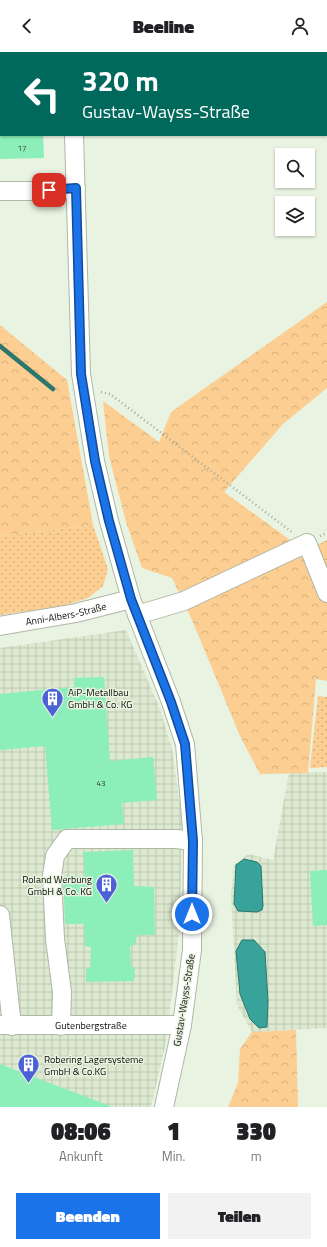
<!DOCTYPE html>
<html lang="de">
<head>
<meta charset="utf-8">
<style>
  :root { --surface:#fff; --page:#f2f2f2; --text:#202124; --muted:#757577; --accent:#1a73e8 }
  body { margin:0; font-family:"Titillium Web",sans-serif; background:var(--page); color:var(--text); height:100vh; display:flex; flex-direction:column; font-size:15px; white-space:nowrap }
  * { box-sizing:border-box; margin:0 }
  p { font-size:13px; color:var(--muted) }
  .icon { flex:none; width:22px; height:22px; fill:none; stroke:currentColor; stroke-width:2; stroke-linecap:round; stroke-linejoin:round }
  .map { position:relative; height:1055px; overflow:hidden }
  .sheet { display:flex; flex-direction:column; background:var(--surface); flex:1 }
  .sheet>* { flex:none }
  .guide { position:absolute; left:0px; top:0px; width:327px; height:84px; box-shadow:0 1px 3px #0004; background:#00695c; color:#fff; overflow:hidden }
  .controls { position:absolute; left:275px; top:96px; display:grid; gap:8px }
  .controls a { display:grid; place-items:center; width:40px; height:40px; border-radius:0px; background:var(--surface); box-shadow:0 1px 3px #0004; font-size:20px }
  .pin { position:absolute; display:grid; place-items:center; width:34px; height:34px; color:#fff; margin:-17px; border-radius:8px; box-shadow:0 2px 6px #0006 }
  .me { position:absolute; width:44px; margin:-22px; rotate:0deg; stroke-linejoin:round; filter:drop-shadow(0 0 3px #0008) }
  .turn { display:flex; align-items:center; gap:14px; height:84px; padding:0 16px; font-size:18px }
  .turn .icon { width:52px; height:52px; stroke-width:2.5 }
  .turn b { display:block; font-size:28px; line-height:34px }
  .eta { display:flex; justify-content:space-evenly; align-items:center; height:68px; text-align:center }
  .eta b { font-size:24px; font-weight:800; line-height:28px }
  .primary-button { display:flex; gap:8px; margin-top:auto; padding:8px 16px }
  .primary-button a { flex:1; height:46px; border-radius:0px; background:var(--accent); color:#fff; font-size:16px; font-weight:800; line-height:46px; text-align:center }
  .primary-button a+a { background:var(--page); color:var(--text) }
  header { display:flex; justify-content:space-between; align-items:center; height:52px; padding:0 16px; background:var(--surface); font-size:18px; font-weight:800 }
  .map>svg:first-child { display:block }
  .industrial { fill:url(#industrial-grid) }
  .green { fill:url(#green-dots) }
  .forest { fill:url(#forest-crowns) }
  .water { fill:#38a39a; stroke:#2b776e }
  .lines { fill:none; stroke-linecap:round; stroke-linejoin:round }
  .stream { stroke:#2b776e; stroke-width:4.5 }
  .building { fill:#8ceeb8 }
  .minor-casing { stroke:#aeb8a6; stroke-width:20 }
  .path { stroke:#a3ab9d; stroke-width:2.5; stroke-dasharray:1 3; stroke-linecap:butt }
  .minor { stroke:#fff; stroke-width:18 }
  .route-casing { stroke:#114b97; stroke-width:10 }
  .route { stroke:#1a73e8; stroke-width:7 }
  .labels { text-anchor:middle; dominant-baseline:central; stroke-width:3; stroke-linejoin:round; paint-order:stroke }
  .number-label { font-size:8px; fill:#2c4735 }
  .street-label { font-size:10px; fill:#0c0f09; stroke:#e9f3e1 }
  .poi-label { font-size:10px; fill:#0c0f09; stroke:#e9f3e1; text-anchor:start }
</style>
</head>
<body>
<header><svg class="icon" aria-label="back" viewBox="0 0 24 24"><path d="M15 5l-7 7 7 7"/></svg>Beeline<svg class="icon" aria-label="person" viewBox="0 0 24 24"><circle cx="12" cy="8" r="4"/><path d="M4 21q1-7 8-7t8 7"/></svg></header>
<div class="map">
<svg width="327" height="1055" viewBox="0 0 327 1055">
  <defs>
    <pattern id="industrial-grid" width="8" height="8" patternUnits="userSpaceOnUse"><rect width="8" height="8" fill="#dce9d0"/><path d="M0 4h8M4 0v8" fill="none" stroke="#bcc7b1"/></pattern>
    <pattern id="green-dots" width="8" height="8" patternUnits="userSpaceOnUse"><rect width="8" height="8" fill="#fcce91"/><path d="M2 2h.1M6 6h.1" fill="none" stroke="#d7b07c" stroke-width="1.8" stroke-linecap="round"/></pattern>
    <pattern id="forest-crowns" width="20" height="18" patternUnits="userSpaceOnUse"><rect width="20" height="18" fill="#fcce91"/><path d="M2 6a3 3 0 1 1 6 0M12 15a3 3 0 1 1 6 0" fill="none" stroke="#d7b07c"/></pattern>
  </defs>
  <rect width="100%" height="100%" fill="#e9f3e1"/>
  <!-- industrial -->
  <path class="industrial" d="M126 578 160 657 172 697 182 767 180 872 166 990 151 1055H0V596Z
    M327 720V976L252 980 237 953 231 842 234 813 248 802 273 808 289 721Z"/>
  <!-- green -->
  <path class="green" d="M93 473 108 517 103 534 88 546 62 554 0 563V484Z
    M318 644 327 645V715L310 716Z"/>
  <!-- forest -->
  <path class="forest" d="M327 250V336L283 372 224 440 305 499 327 488V629L316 627 308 721 260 722 240 684 192 568 172 526 142 516 126 470 109 404 103 349 159 390 171 360Z
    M0 273 67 328 93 473 0 484Z
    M296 978 298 1055H228L238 1031 240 997 252 980Z"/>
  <!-- water -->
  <path class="water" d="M244 807 257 810 261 814 263 854 262 858 257 860 238 859 234 852 236 813Z
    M242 888H254L265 900 268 949 267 975 259 976 250 967 240 942 236 899Z"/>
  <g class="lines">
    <!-- stream -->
    <path class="stream" d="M0 294 53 337"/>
  </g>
  <!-- building -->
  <path class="building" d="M0 83H43L44 106 0 107Z
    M104 625 110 709 153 705 157 748 122 751 124 772 52 778 45 694 0 698V642L74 635V626Z
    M133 798 134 834 154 835 155 883H137L135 893 130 894 131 914 135 916 134 929 86 930V917L90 916 91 895 85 894 84 872H65L63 824H85L83 800Z
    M327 818V873L313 874 310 819Z
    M0 1012 110 1054V1055H0Z"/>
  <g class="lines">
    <defs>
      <g id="minor">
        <path d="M71 0 72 1"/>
        <path d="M74 83 81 322 95 409 109 469 131 547 171 650 185 692 193 789 192 898 182 973 164 1055"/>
        <path d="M0 139H36L76 136"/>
        <path d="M137 563 184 549 307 491 327 541"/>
        <path id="s1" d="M0 574 76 561 131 547"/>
        <path d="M0 863 12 974"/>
        <path id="s2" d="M0 973H182"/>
        <path d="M61 974 62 940 55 887 52 824 55 804 67 787H176L193 789"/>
      </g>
    </defs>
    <!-- minor casing -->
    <use href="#minor" class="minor-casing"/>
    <!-- path -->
    <path class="path" d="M101 340 110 342 293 481
      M320 484 327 481"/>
    <!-- minor -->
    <use href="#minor" class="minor"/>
  </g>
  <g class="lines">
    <defs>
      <path id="route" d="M49 138 76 136 81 322 95 409 109 469 131 547 171 650 185 692 193 789 192 862"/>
    </defs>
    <!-- route casing -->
    <use href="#route" class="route-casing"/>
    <!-- route -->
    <use href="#route" class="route"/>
  </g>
  <!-- icons -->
  <defs>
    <symbol id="building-pin" viewBox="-11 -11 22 30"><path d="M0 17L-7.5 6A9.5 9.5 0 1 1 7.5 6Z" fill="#4c61d6" stroke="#e9f3e1"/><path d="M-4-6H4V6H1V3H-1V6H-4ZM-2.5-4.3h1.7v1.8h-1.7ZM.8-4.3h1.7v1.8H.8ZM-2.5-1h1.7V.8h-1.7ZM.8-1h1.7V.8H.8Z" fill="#fff"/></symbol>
  </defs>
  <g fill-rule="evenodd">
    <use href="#building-pin" x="40" y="634" width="25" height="34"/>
    <use href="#building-pin" x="94" y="820" width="25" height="34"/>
    <use href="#building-pin" x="16" y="1000" width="25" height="34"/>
  </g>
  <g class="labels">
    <!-- number labels -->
    <g class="number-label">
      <text x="22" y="96">17</text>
      <text x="101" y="731">43</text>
    </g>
    <!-- street labels -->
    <g class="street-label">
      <text stroke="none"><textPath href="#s1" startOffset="67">Anni-Albers-Straße</textPath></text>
      <text transform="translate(184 948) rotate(-81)">Gustav-Wayss-Straße</text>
      <text stroke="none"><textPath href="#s2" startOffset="91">Gutenbergstraße</textPath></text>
    </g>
    <!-- poi labels -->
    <g class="poi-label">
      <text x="68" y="640">AiP-Metallbau<tspan x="68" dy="12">GmbH &amp; Co. KG</tspan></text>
      <text x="92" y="827" text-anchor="end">Roland Werbung<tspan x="92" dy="12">GmbH &amp; Co. KG</tspan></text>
      <text x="44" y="1007">Robering Lagersysteme<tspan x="44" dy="12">GmbH &amp; Co.KG</tspan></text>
    </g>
  </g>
</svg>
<div class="controls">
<a><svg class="icon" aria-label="search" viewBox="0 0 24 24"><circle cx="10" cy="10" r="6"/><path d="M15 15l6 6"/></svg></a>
<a><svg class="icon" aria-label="layers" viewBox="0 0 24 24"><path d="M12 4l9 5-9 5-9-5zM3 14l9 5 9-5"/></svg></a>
</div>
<div class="pin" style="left:49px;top:138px;background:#d93025"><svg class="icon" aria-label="arrive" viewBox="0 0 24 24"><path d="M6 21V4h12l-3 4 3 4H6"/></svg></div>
<svg class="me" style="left:192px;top:862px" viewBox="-20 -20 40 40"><circle r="17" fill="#1a73e8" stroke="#fff" stroke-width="3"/><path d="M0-11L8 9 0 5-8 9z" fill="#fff"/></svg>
<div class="guide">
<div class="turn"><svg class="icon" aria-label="left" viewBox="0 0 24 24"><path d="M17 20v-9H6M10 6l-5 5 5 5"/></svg><div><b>320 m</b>Gustav-Wayss-Straße</div></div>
</div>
</div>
<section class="sheet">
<div class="eta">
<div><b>08:06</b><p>Ankunft</p></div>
<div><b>1</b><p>Min.</p></div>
<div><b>330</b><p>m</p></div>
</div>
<div class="primary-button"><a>Beenden</a><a>Teilen</a></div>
</section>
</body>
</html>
